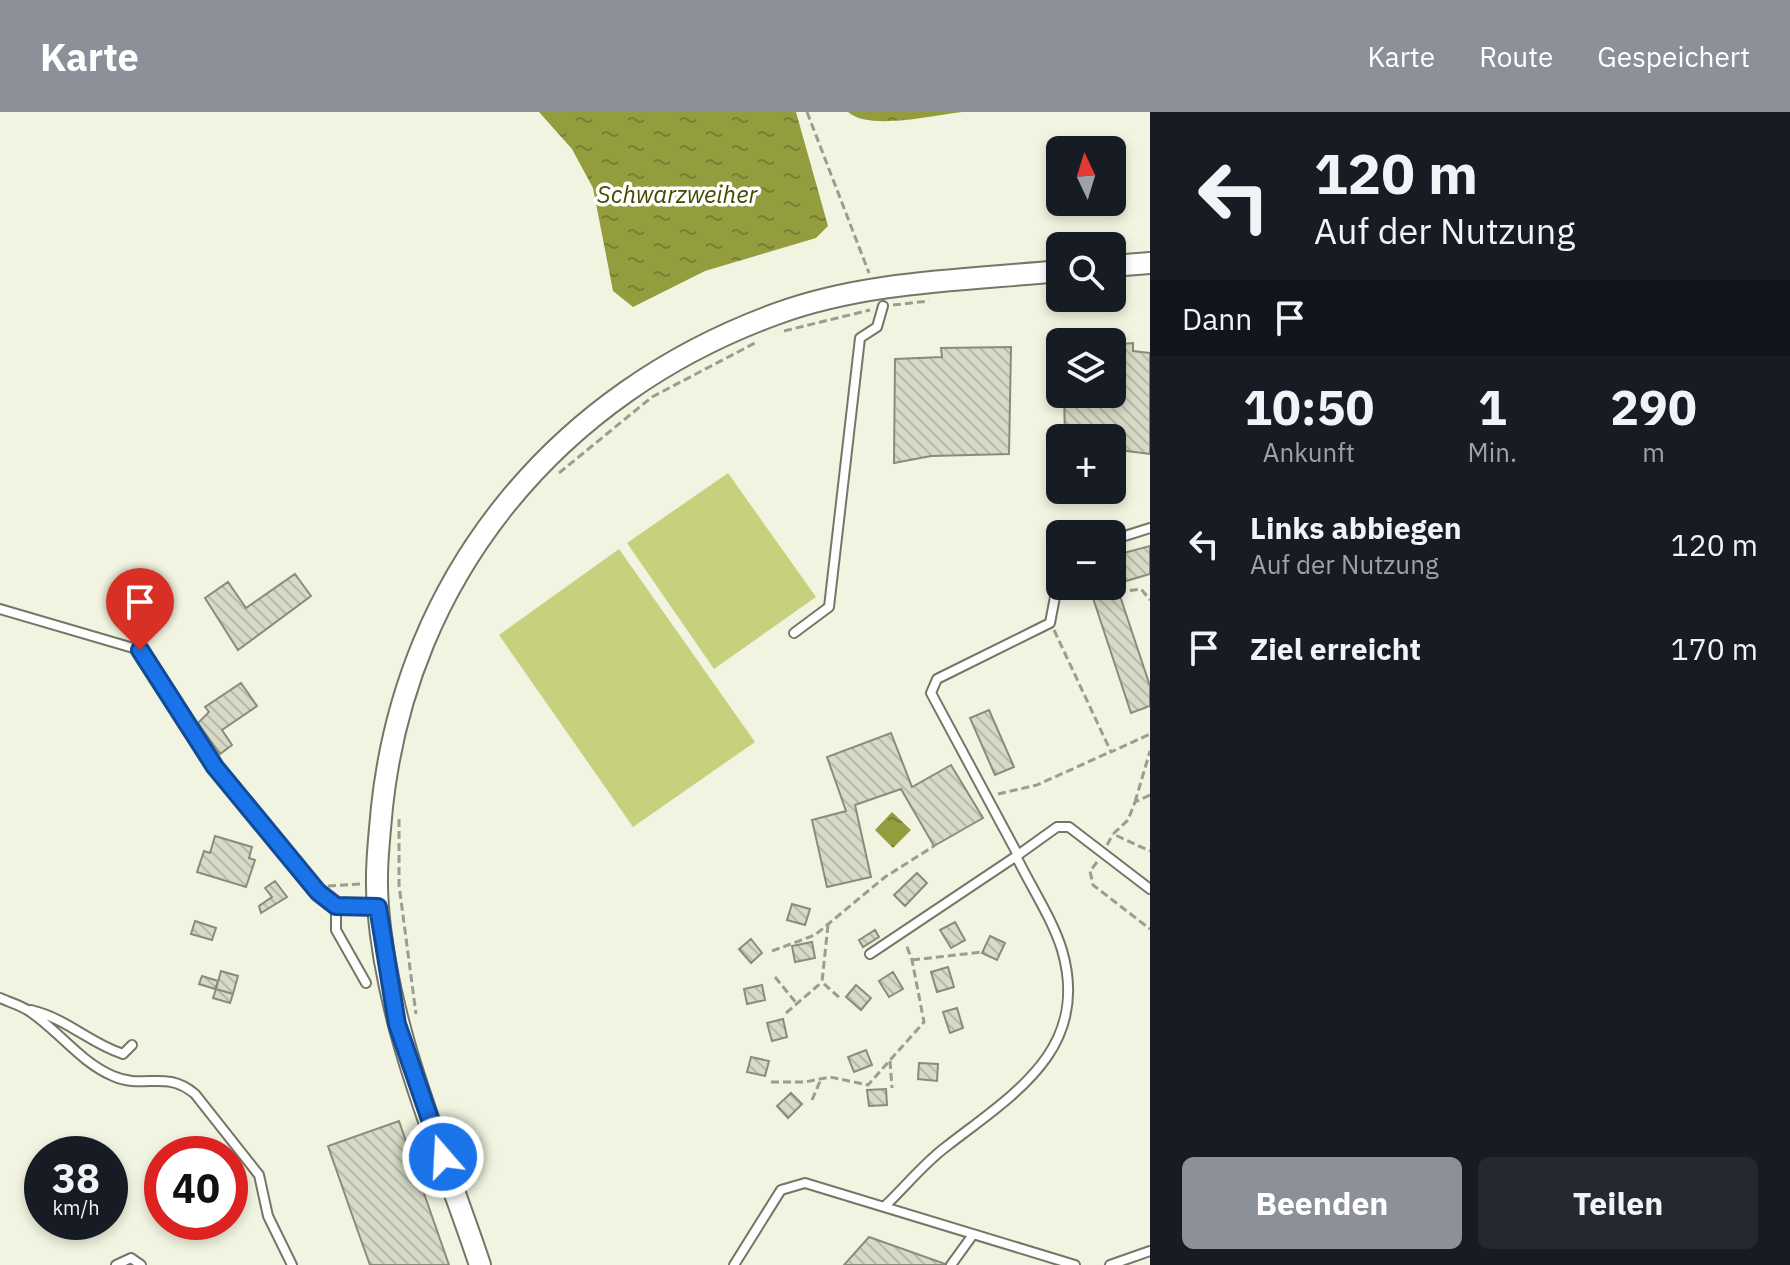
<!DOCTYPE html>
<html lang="de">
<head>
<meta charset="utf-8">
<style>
  :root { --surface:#171b24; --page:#242831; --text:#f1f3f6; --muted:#9ea1a6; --accent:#8c9099 }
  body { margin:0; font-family:"IBM Plex Sans",sans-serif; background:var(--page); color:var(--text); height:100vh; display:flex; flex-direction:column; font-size:30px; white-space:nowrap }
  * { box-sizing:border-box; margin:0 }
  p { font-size:26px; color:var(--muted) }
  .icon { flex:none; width:44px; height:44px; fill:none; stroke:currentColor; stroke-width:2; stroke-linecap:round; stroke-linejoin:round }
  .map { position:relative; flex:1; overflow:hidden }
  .sheet { display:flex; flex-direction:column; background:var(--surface); width:640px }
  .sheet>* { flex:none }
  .hud { background:#171b24; color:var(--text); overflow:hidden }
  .needle { width:52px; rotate:356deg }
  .buttons { position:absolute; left:1046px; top:24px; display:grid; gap:16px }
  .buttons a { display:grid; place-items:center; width:80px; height:80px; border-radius:12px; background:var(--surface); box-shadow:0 4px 12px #0003; font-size:40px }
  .speed { position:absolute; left:24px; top:1024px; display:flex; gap:16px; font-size:40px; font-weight:700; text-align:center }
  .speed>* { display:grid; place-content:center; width:104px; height:104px; border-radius:50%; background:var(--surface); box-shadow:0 4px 12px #0003; line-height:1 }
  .speed small { font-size:20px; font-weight:400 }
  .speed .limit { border:12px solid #d22; background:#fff; color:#111 }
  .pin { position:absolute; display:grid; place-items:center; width:68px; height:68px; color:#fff; margin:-82px -34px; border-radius:50% 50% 50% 0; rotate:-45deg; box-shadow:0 0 8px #0007 }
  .pin .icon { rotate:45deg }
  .me { position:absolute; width:88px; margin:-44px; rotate:341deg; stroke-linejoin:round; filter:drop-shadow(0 0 6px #0008) }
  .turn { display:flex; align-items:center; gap:28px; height:168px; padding:0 32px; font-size:36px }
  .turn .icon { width:104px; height:104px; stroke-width:2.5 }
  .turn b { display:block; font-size:56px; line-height:68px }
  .then { display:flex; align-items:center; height:76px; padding:0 32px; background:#0003; gap:16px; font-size:30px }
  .eta { display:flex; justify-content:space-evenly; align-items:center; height:136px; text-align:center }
  .eta b { font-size:48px; font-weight:700; line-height:56px }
  .action { display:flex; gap:16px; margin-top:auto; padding:16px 32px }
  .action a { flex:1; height:92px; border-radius:12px; background:var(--accent); color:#fff; font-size:32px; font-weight:700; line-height:92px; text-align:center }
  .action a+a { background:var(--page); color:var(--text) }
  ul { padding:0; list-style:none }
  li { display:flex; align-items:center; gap:24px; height:104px; padding:0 32px }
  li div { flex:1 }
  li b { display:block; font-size:30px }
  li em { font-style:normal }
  header { display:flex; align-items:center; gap:48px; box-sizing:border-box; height:112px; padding:0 40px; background:var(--accent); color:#fff }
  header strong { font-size:38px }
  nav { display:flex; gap:44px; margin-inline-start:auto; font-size:28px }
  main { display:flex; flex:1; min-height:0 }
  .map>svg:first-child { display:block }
  .pitch { fill:#c7d17d }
  .water { fill:url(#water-ripples) }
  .building { fill:url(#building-back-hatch); stroke:#898c79; stroke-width:2 }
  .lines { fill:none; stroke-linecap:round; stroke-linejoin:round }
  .service-casing { stroke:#747765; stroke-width:12 }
  .tertiary-casing { stroke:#747765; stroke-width:24 }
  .path { stroke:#9b9d8e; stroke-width:3; stroke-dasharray:8 4; stroke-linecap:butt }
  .service { stroke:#fff; stroke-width:8 }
  .tertiary { stroke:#fff; stroke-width:20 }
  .route-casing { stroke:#114b97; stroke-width:20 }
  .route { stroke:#1a73e8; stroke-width:14 }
  .labels { text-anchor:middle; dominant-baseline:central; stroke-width:7; stroke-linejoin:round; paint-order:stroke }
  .water-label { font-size:24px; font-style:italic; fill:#444a00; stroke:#fff }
</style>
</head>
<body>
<header>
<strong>Karte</strong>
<nav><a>Karte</a><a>Route</a><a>Gespeichert</a></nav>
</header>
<main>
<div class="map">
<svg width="1150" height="1153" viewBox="0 0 1150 1153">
  <defs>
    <pattern id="water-ripples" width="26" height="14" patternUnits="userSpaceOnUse" patternTransform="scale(2)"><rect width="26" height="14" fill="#939d3e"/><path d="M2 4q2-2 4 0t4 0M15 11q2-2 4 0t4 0" fill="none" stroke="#767f32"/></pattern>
    <pattern id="building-back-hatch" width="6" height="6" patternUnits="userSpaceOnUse" patternTransform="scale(2)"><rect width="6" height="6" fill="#d7dac6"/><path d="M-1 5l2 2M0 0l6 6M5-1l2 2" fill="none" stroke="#b7baa9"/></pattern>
  </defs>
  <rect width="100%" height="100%" fill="#f1f4e0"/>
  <!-- pitch -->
  <path class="pitch" d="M728 361 816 485 714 557 627 431Z
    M619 437 755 630 633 715 499 523Z"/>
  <!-- water -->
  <path class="water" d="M539 0H796L828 114 816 126 705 159 633 195 613 179 593 76 572 37Z
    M848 0H962C934 3 869 19 848 0Z
    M892 700 911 718 893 736 875 718Z"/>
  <!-- building -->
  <path class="building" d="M1133 231V239L1150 241V342L1112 337V326H1065L1064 282H1112V233Z
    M1011 235 1009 342 931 344 894 351 895 247 942 245 941 236Z
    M1150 434V462L1116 472 1150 574V594L1131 601 1089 474H1112V444Z
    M295 462 311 484 238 538 205 486 228 470 246 496Z
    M241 571 257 594 222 618 232 633 220 642 198 611 209 600 205 595Z
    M989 598 1014 655 995 663 970 606Z
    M891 621 912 675 951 653 983 706 934 734 901 677 855 693 871 765 827 775 812 708 846 699 827 645Z
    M215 724 252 735 249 746 255 748 246 775 197 760 204 739 210 741Z
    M917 761 927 771 905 794 894 783Z
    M275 769 287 785 261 801 259 794 272 785 265 776Z
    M792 792 810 797 805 813 787 808Z
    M195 809 216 816 212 828 191 822Z
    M955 810 965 828 951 836 940 818Z
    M875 818 879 825 863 835 859 828Z
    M990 824 1005 831 997 848 982 841Z
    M751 827 762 841 751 851 739 837Z
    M812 830 815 846 795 850 792 834Z
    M948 855 954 875 937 880 931 860Z
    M221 859 238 864 233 882 216 877Z
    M893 860 903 877 889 885 879 869Z
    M202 864 218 869 215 877 199 872Z
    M762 873 765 888 747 892 744 877Z
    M856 873 871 886 861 898 846 885Z
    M216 877 233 882 230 891 213 886Z
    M957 896 963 916 950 921 943 900Z
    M783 907 787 925 772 929 767 911Z
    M866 938 872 953 854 960 848 945Z
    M751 945 769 949 765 964 747 960Z
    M919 951 938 952 937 969 918 967Z
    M886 977 887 993 869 994 867 978Z
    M791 981 802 992 788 1006 777 994Z
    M399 1009 427 1090 449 1153H370L356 1114 328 1034Z
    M869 1125 948 1153H844Z"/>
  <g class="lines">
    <defs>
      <path id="service" d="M1112 428 1150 416
        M0 497 140 538 215 655 318 780 336 794 377 795
        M794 521 829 495 860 226 877 215 883 194
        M1018 743 1057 715H1069L1150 777
        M336 794V818L366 871
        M870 842 1018 743 931 581 937 567 1050 511 1060 459
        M0 886C9 890 20 893 29 899 58 918 80 950 113 964 144 978 165 957 195 982L259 1063 268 1104 292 1153
        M31 898C68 907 89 931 123 942L132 933
        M885 1094C906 1074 924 1051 947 1034 1014 982 1091 937 1062 838 1052 806 1031 775 1016 744
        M116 1153 131 1146 141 1153
        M734 1153 781 1078 805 1071 1075 1153
        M951 1153 972 1124
        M1110 1153 1150 1139"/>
      <path id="tertiary" d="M1112 154 1150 151
        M480 1153C441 1036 388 920 378 795 375 761 379 728 382 695 407 462 559 281 776 202 865 169 967 168 1060 159"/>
    </defs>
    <!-- service casing -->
    <use href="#service" class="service-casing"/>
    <!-- tertiary casing -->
    <use href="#tertiary" class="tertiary-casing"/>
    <!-- path -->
    <path class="path" d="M807 0 869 161
      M893 193 929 189
      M784 219 870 198
      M559 361 652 285 755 231
      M1118 480 1141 477 1150 488
      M1054 518 1111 640 1150 622
      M998 682 1037 673 1110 640
      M1150 683 1135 690 1128 708 1113 722 1150 739
      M1135 690 1150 639
      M399 707V773L416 902
      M1107 733 1113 722
      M1097 750 1090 759 1093 773 1150 817
      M328 774 360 772
      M828 813 822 870 841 887
      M772 839 815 823 885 765 934 734
      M912 848 982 840
      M775 865 797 892
      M786 901 822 870
      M890 949 892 976
      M771 970H805L830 965 868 973 924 910 912 848 906 832
      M812 988 821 967"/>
    <!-- service -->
    <use href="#service" class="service"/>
    <!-- tertiary -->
    <use href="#tertiary" class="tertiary"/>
  </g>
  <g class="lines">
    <defs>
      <path id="route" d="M140 538 215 655 318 780 336 794 378 795 397 912 443 1045"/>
    </defs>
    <!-- route casing -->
    <use href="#route" class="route-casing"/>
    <!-- route -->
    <use href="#route" class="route"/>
  </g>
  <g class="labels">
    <!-- water labels -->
    <g class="water-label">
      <text x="677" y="82">Schwarzweiher</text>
    </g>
  </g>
</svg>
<div class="buttons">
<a><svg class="needle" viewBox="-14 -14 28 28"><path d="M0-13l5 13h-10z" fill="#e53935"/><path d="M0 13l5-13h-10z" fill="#9ea1a6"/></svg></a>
<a><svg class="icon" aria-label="search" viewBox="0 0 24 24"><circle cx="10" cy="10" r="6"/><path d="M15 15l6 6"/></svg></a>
<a><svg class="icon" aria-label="layers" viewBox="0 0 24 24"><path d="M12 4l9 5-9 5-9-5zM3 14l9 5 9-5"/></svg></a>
<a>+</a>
<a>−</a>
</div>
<div class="speed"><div>38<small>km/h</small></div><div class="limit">40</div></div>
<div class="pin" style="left:140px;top:538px;background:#d93025"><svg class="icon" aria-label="arrive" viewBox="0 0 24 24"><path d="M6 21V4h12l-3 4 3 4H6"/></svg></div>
<svg class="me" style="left:443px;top:1045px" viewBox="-20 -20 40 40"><circle r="17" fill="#1a73e8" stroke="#fff" stroke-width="3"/><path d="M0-11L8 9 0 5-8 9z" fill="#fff"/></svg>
</div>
<section class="sheet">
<div class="hud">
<div class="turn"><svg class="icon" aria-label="left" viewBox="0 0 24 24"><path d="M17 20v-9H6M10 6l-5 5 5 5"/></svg><div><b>120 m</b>Auf der Nutzung</div></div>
<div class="then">Dann<svg class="icon" aria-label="arrive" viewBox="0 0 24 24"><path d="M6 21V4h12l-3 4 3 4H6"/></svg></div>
</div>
<div class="eta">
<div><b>10:50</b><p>Ankunft</p></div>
<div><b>1</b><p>Min.</p></div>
<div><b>290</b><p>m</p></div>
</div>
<ul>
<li><svg class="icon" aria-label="left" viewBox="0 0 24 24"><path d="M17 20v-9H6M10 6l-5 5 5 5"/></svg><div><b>Links abbiegen</b><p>Auf der Nutzung</p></div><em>120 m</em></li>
<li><svg class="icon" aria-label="arrive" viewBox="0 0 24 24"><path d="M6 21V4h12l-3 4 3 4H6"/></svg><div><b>Ziel erreicht</b></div><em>170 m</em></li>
</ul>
<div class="action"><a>Beenden</a><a>Teilen</a></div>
</section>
</main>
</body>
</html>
